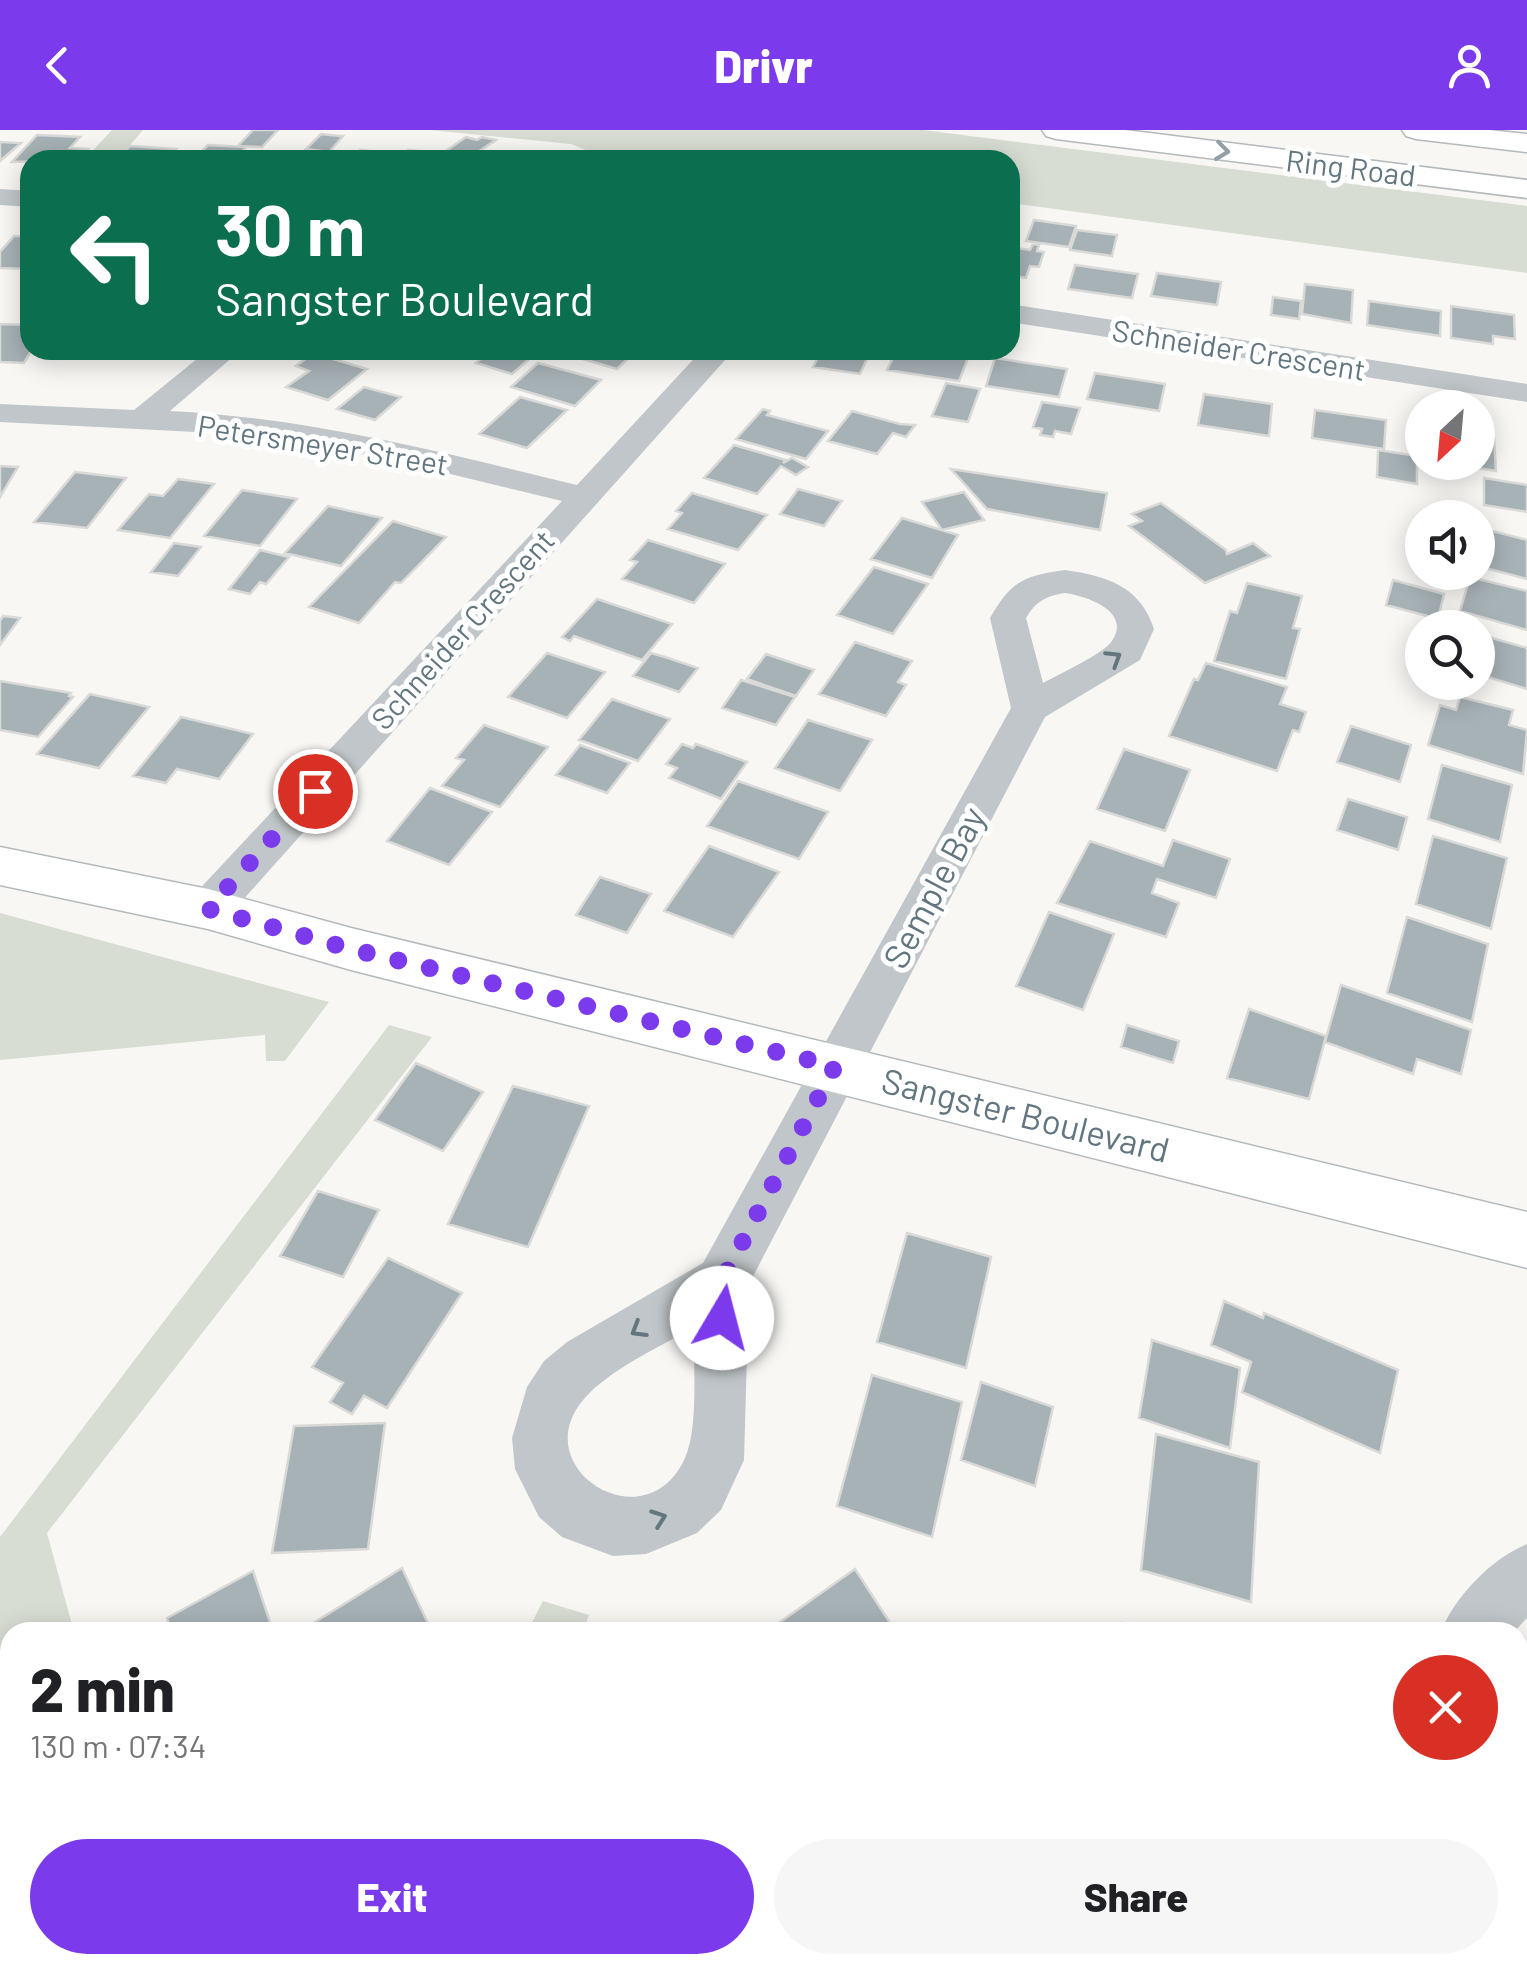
<!DOCTYPE html>
<html lang="en">
<head>
<meta charset="utf-8">
<style>
  :root { --surface:#fff; --page:#f6f6f6; --text:#202124; --muted:#757577; --accent:#7c3aed }
  body { margin:0; font-family:Barlow,sans-serif; background:var(--page); color:var(--text); height:100vh; display:flex; flex-direction:column; font-size:38px; white-space:nowrap }
  * { box-sizing:border-box; margin:0 }
  p { font-size:32px; color:var(--muted) }
  .icon { flex:none; width:55px; height:55px; fill:none; stroke:currentColor; stroke-width:2; stroke-linecap:round; stroke-linejoin:round }
  .map { position:relative; flex:1; overflow:hidden }
  .details { position:absolute; left:0px; top:1492px; width:1528px; height:352px; display:flex; flex-direction:column; background:var(--surface); border-radius:30px 30px 0 0; box-shadow:0 5px 25px #0003 }
  .details>* { flex:none }
  .banner { position:absolute; left:20px; top:20px; width:1000px; height:210px; border-radius:30px; box-shadow:0 5px 25px #0003; background:#0b6e4f; color:#fff; overflow:hidden }
  .needle { width:65px; rotate:206deg }
  .tools { position:absolute; left:1405px; top:260px; display:grid; gap:20px }
  .tools a { display:grid; place-items:center; width:90px; height:90px; border-radius:50%; background:var(--surface); box-shadow:0 5px 25px #0003; font-size:50px }
  .pin { position:absolute; display:grid; place-items:center; width:85px; height:85px; color:#fff; margin:-42px; border:5px solid #fff; border-radius:50%; box-shadow:0 2px 10px #0007 }
  .me { position:absolute; width:110px; margin:-55px; rotate:8deg; stroke-linejoin:round; filter:drop-shadow(0 0 8px #0008) }
  .turn { display:flex; align-items:center; gap:35px; height:210px; padding:0 30px; font-size:45px }
  .turn .icon { width:130px; height:130px; stroke-width:2.5 }
  .turn b { display:block; font-size:70px; line-height:85px }
  .round { display:grid; place-items:center; flex:none; width:105px; height:105px; border-radius:52px; background:var(--page) }
  .headline { display:flex; align-items:center; justify-content:space-between; height:170px; padding:0 30px }
  h1 { font-size:60px; font-weight:800; line-height:75px }
  .action { display:flex; gap:20px; margin-top:auto; padding:20px 30px }
  .action a { flex:1; height:115px; border-radius:60px; background:var(--accent); color:#fff; font-size:40px; font-weight:800; line-height:115px; text-align:center }
  .action a+a { background:var(--page); color:var(--text) }
  header { display:flex; justify-content:space-between; align-items:center; height:130px; padding:0 30px; background:var(--accent); color:#fff; font-size:45px; font-weight:800 }
  .map>svg:first-child { display:block }
  .green { fill:#d8ddd3 }
  .building { fill:#a7b2b6; stroke:#d9d9d7; stroke-width:2.5 }
  .lines { fill:none; stroke-linecap:round; stroke-linejoin:round }
  .secondary-casing { stroke:#b3babd; stroke-width:3 }
  .highway-casing { stroke:#b4b9bb; stroke-width:3 }
  .street { fill:#c0c6c9; fill-rule:evenodd }
  .secondary { fill:#fff; fill-rule:evenodd }
  .highway { fill:#fff; fill-rule:evenodd }
  .oneway { stroke:#919fa6 }
  .oneway2 { stroke:#627680 }
  .route { stroke:#7c3aed; stroke-width:18; stroke-dasharray:0 32.4 }
  .labels { text-anchor:middle; dominant-baseline:central; stroke-width:10; stroke-linejoin:round; paint-order:stroke }
  .far-street-label { font-size:30px; fill:#627680; stroke:#fff }
  .street-label { font-size:35px; fill:#627680; stroke:#fff }
</style>
</head>
<body>
<header><svg class="icon" aria-label="back" viewBox="0 0 24 24"><path d="M15 5l-7 7 7 7"/></svg>Drivr<svg class="icon" aria-label="person" viewBox="0 0 24 24"><circle cx="12" cy="8" r="4"/><path d="M4 21q1-7 8-7t8 7"/></svg></header>
<div class="map">
<svg width="1527" height="1843" viewBox="0 0 1527 1843">
  <rect width="100%" height="100%" fill="#f8f7f4"/>
  <!-- green -->
  <path class="green" d="M112 0H143L117 30H84Z
    M429 0H923L1527 76V143L1010 73V30H610L571 14Z
    M0 783 329 872 285 931H266L265 905 0 930Z
    M389 895 432 907 47 1403 74 1502H10V1835H257L269 1843H0V1407Z
    M543 1471 589 1485 583 1502H527Z"/>
  <!-- building -->
  <path class="building" d="M253 0H278L262 17 238 16Z
    M321 4 340 6H343L329 22 306 19Z
    M37 5 80 7 70 18 88 19 78 30 12 32Z
    M466 7 477 10 482 7 496 10 470 27 446 21Z
    M0 12 21 13 0 31Z
    M208 15 246 17 235 30H193Z
    M130 16 174 19H176L166 30H116Z
    M360 20 397 24 392 30H351Z
    M408 20 447 24 441 30H398Z
    M1034 90 1076 96 1069 117 1026 111Z
    M1077 100 1117 105 1112 126 1070 120Z
    M14 106H30V139L0 138V122Z
    M1033 114 1039 115 1037 121 1044 122 1039 137 1030 136 1026 148 1010 146V117L1030 120Z
    M1075 135 1138 144 1132 168 1068 159Z
    M1157 143 1221 152 1217 175 1151 166Z
    M1305 154 1353 160 1351 193 1302 184Z
    M1273 167 1301 171 1299 189 1271 185Z
    M1369 171 1441 181 1440 206 1367 195Z
    M1451 176 1514 185 1515 209 1493 206V214L1451 208Z
    M0 194 30 195 32 220 24 233 0 232Z
    M83 220H133L129 227 79 226Z
    M491 220H522L535 224 512 244 476 233Z
    M552 220H637L617 239Z
    M822 220H871L860 244 813 237Z
    M897 220H949L970 223 959 251 887 240Z
    M313 223 367 239 328 270 286 257 309 241 296 236Z
    M995 228 1067 239 1059 267 986 256Z
    M538 233 601 250 575 276 511 257Z
    M1095 243 1165 254 1159 281 1087 269Z
    M946 253 980 259 968 292 932 286Z
    M364 257 401 267 375 290 337 279Z
    M1204 264 1272 274 1269 306 1198 295Z
    M520 267 567 280 527 318 479 304Z
    M1042 272 1080 278 1071 304 1055 301 1053 307 1040 305 1042 299 1033 297Z
    M763 279 770 281 767 285 828 301 806 329 736 309Z
    M1315 280 1386 290 1384 319 1312 308Z
    M852 281 900 294 915 295 906 307 893 303 877 324 828 311Z
    M1478 305 1494 308 1496 341 1440 332H1478Z
    M734 315 786 330 783 333 792 328 808 337 796 345 781 336 757 364 704 348Z
    M1378 320 1417 326V354L1377 347Z
    M0 336 18 337 0 367Z
    M951 339 1107 363 1100 400 987 379Z
    M75 342 126 348 87 398 34 392Z
    M1484 348 1527 355V382L1484 375Z
    M178 349 214 354 170 408 118 400 149 364 163 366Z
    M798 359 842 371 824 396 780 384Z
    M242 360 297 369 260 416 204 406Z
    M964 362 984 390 942 400 922 372Z
    M692 363 767 385 738 420 668 399 682 383 676 381Z
    M1161 373 1226 420 1227 424 1253 413 1270 426 1205 453 1129 396 1142 391 1132 384Z
    M328 376 382 388 341 436 285 423Z
    M902 388 958 405 932 448 871 429Z
    M393 391 446 407 401 453 395 452 359 493 309 477Z
    M1481 398 1527 410V449L1478 436Z
    M648 410 725 434 694 473 622 449 637 432 630 430Z
    M174 413 201 417 178 446 151 442Z
    M260 420 289 427 266 454 260 452 250 464 229 459Z
    M874 437 928 454 893 504 837 485Z
    M1470 447 1527 461V500L1460 481Z
    M1393 450 1444 464 1438 489 1386 475Z
    M1247 453 1302 466 1293 498 1300 499 1286 549 1214 531 1230 481 1237 483Z
    M597 469 672 494 642 530 574 506 570 511 562 507Z
    M3 486 20 488 0 515V491Z
    M1478 504 1527 518V559L1478 544Z
    M855 512 912 531 898 552 906 555 886 586 819 564Z
    M547 523 605 542 567 588 508 567Z
    M651 523 665 527 698 538 679 562 633 546Z
    M766 524 814 540 796 566 747 549Z
    M1206 533 1287 557 1280 574 1306 582 1299 602 1293 600 1277 641 1169 606 1194 549 1198 550Z
    M741 550 795 567 776 595 722 578Z
    M0 551 71 563 69 566 73 567 38 607 0 600Z
    M90 564 149 577 99 638 37 624Z
    M1460 567 1513 580 1509 595 1527 600 1523 644 1428 615 1440 575 1456 580Z
    M612 569 670 589 638 631 579 610Z
    M181 587 253 604 219 649 177 639 166 653 133 646Z
    M808 590 872 610 840 661 775 638Z
    M484 595 548 617 500 677 442 656 464 630 456 628Z
    M1351 596 1411 615 1400 652 1337 632Z
    M682 614 693 618 696 614 747 632 721 669 669 648 677 638 666 634Z
    M580 615 630 633 607 663 556 645Z
    M1124 619 1190 640 1165 701 1097 679Z
    M1442 635 1512 655 1500 712 1428 689Z
    M738 651 828 682 799 729 707 696Z
    M430 658 492 682 449 735 387 711Z
    M1348 669 1407 687 1398 720 1337 700Z
    M1433 706 1507 728 1491 799 1416 774Z
    M1173 710 1230 729 1216 768 1157 749 1152 763 1179 773 1166 807 1057 773 1090 711 1163 736Z
    M709 716 779 742 733 807 664 781Z
    M600 747 651 764 627 803 576 785Z
    M1049 782 1114 804 1083 880 1016 856Z
    M1407 787 1488 814 1472 892 1387 863Z
    M1341 855 1471 900 1461 944 1417 929 1413 944 1325 912Z
    M1249 879 1326 906 1309 969 1227 948Z
    M1127 895 1179 911 1173 933 1121 917Z
    M416 933 483 962 443 1021 375 990Z
    M513 956 589 976 528 1117 448 1094Z
    M318 1061 379 1080 343 1147 280 1126Z
    M907 1103 991 1127 966 1238 877 1212Z
    M388 1128 462 1163 387 1278 364 1266 352 1284 330 1272 343 1253 312 1237Z
    M1224 1171 1263 1188 1264 1183 1398 1240 1380 1323 1242 1262 1251 1232 1211 1215Z
    M1152 1210 1240 1238 1230 1318 1139 1288Z
    M872 1245 962 1272 932 1407 837 1376Z
    M981 1252 1053 1277 1035 1356 961 1330Z
    M385 1293 368 1419 272 1423 294 1296Z
    M1156 1304 1259 1332 1251 1472 1141 1440Z
    M402 1438 432 1502H299Z
    M855 1439 896 1502H766Z
    M253 1441 273 1501 171 1502 167 1488Z
    M1122 1493 1212 1502H1123Z
    M531 1835H638V1843H530Z
    M1103 1835H1213L1217 1843H1107Z
    M1272 1835H1306L1316 1843H1268Z"/>
  <g class="lines">
    <defs>
      <path id="secondary" d="M0 717 208 759 351 798 1527 1082V1138L351 840 208 799 0 755Z"/>
      <path id="highway" d="M1042 0H1125L1527 50V68L1056 9 1046 6Z
        M1402 0H1489L1527 4V22L1416 9 1406 6Z"/>
    </defs>
    <!-- secondary casing -->
    <use href="#secondary" class="secondary-casing"/>
    <!-- highway casing -->
    <use href="#highway" class="highway-casing"/>
    <!-- street -->
    <path class="street" d="M0 59 30 61V77L0 75Z
      M1010 174 1527 254V272L1010 192Z
      M208 220H241L170 281C309 288 442 322 577 355L702 220H734L224 791 208 796 192 791 186 779 192 767 562 371 380 327 235 304 0 292V274L134 280Z
      M1065 440C1107 446 1140 456 1154 499L1140 530 1045 587 749 1154 744 1330 721 1380 697 1403 646 1424 613 1426 562 1407 539 1387 515 1339 512 1308 527 1257 544 1231 567 1212 703 1133 1011 578 990 488C1011 451 1023 446 1065 440ZM1065 463C1086 466 1132 481 1112 511 1103 524 1059 544 1043 553L1026 488C1036 471 1046 466 1065 463ZM694 1197C693 1233 699 1296 685 1328 646 1415 524 1338 584 1269 611 1238 659 1218 694 1197Z
      M1527 1414V1488L1514 1502H1441C1454 1467 1492 1428 1527 1414Z
      M1518 1714 1527 1716V1784L1518 1782Z"/>
    <!-- secondary -->
    <use href="#secondary" class="secondary"/>
    <!-- highway -->
    <use href="#highway" class="highway"/>
  </g>
  <!-- one-way arrows -->
  <defs><path id="oneway-chevron" d="M-2-3.5L2.5 0L-2 3.5" fill="none" stroke-width="1.6" stroke-linecap="round" stroke-linejoin="round" transform="scale(2.5)"/></defs>
  <use class="oneway" href="#oneway-chevron" transform="translate(1222 21) rotate(7)"/>
  <g class="oneway2">
    <use href="#oneway-chevron" transform="translate(1114 528) rotate(-32)"/>
    <use href="#oneway-chevron" transform="translate(638 1200) rotate(149)"/>
    <use href="#oneway-chevron" transform="translate(659 1388) rotate(-20)"/>
  </g>
  <g class="lines">
    <!-- route -->
    <path class="route" d="M315 661 208 779 351 819 835 936 722 1151V1188"/>
  </g>
  <g class="labels">
    <!-- far-street labels -->
    <g class="far-street-label">
      <text transform="translate(1351 37) rotate(7)">Ring Road</text>
      <text transform="translate(1239 219) rotate(9)">Schneider Crescent</text>
      <text transform="translate(323 314) rotate(9)">Petersmeyer Street</text>
      <text transform="translate(462 499) rotate(-48)">Schneider Crescent</text>
    </g>
    <!-- street labels -->
    <g class="street-label">
      <text transform="translate(933 757) rotate(-62)">Semple Bay</text>
      <text transform="translate(1026 984) rotate(14)">Sangster Boulevard</text>
    </g>
  </g>
</svg>
<div class="tools">
<a><svg class="needle" viewBox="-14 -14 28 28"><path d="M0-13l5 13h-10z" fill="#e53935"/><path d="M0 13l5-13h-10z" fill="#757577"/></svg></a>
<a><svg class="icon" aria-label="sound" viewBox="0 0 24 24"><path d="M4 9h4l5-4v14l-5-4H4zM17 9q2 3 0 6"/></svg></a>
<a><svg class="icon" aria-label="search" viewBox="0 0 24 24"><circle cx="10" cy="10" r="6"/><path d="M15 15l6 6"/></svg></a>
</div>
<div class="pin" style="left:315px;top:661px;background:#d93025"><svg class="icon" aria-label="arrive" viewBox="0 0 24 24"><path d="M6 21V4h12l-3 4 3 4H6"/></svg></div>
<svg class="me" style="left:722px;top:1188px" viewBox="-20 -20 40 40"><circle r="19" fill="#fff"/><path d="M0-13L10 11 0 6-10 11z" fill="#7c3aed"/></svg>
<div class="banner">
<div class="turn"><svg class="icon" aria-label="left" viewBox="0 0 24 24"><path d="M17 20v-9H6M10 6l-5 5 5 5"/></svg><div><b>30 m</b>Sangster Boulevard</div></div>
</div>
<section class="details">
<div class="headline"><div><h1>2 min</h1><p>130 m · 07:34</p></div><a class="round" style="background:#d93025;color:#fff"><svg class="icon" aria-label="close" viewBox="0 0 24 24"><path d="M6 6l12 12M18 6L6 18"/></svg></a></div>
<div class="action"><a>Exit</a><a>Share</a></div>
</section>
</div>
</body>
</html>
